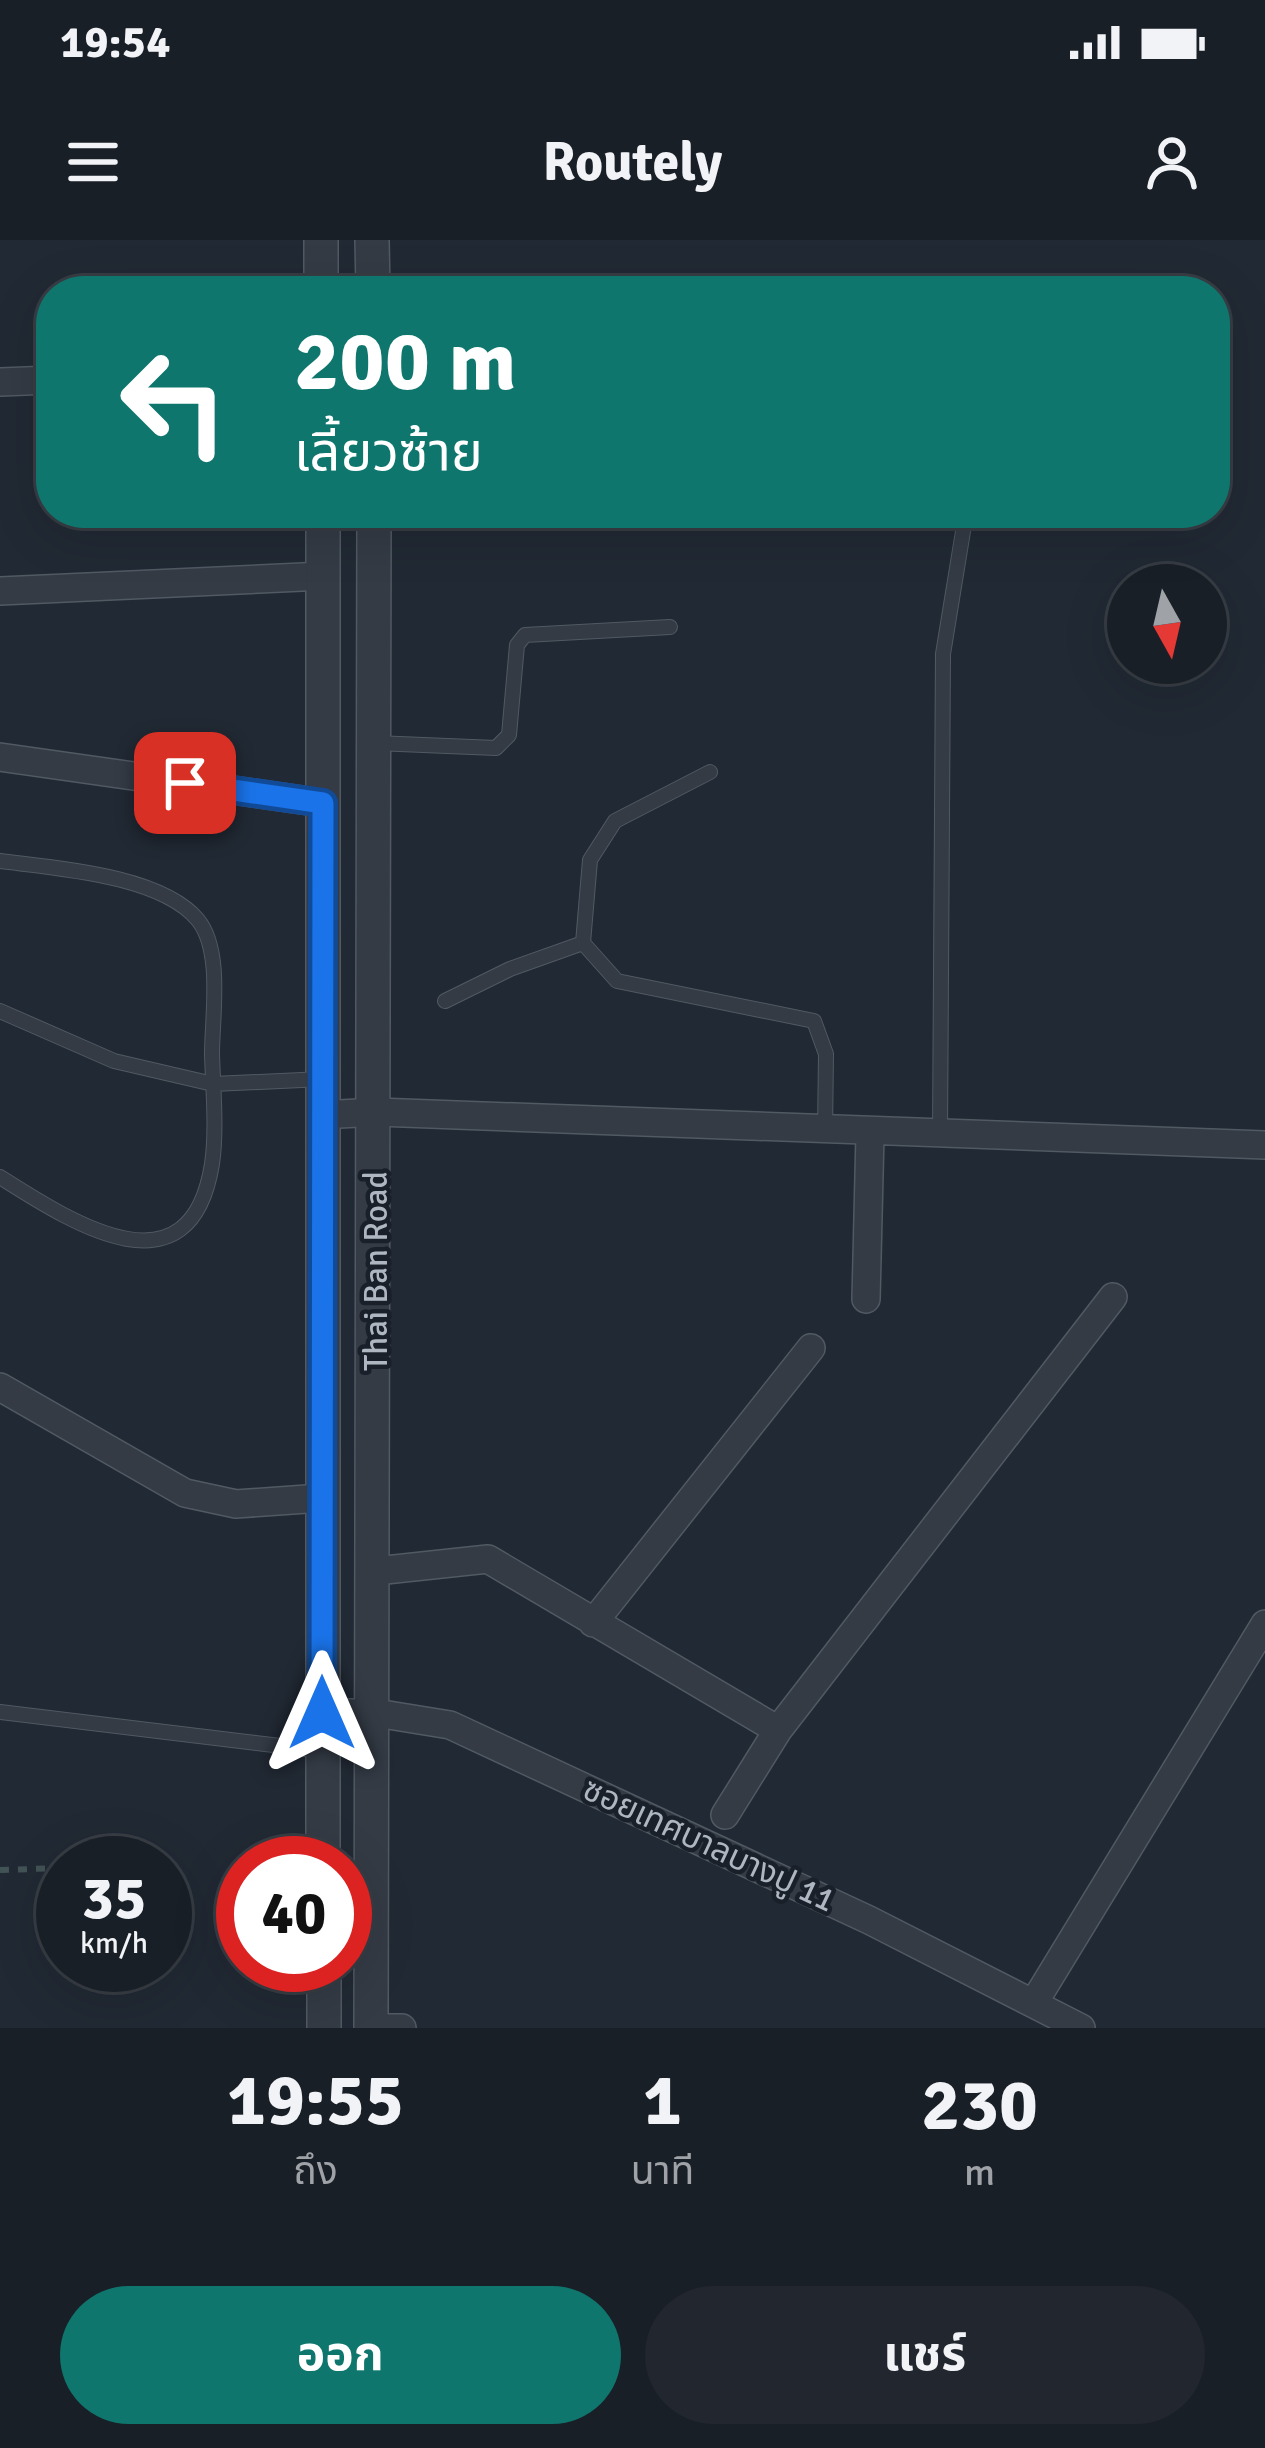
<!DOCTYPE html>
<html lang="th">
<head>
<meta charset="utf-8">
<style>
  :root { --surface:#191f27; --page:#22272f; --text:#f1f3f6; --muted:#9fa2a7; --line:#373d44; --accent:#0f766e }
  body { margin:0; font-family:Signika,"Noto Sans Thai",sans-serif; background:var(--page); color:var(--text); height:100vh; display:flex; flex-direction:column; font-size:45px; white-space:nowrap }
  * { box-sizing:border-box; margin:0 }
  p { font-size:39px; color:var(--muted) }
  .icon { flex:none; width:66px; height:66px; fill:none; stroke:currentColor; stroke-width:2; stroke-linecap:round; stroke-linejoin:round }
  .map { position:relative; height:1788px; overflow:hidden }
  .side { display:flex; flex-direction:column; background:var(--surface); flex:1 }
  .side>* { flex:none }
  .hud { position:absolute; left:36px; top:36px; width:1194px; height:252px; border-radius:48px; box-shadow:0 12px 48px #0002,0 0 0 3px var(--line); background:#0f766e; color:#fff; overflow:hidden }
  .needle { width:78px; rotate:172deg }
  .tools { position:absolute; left:1107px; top:324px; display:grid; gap:24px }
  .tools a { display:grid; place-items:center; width:120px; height:120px; border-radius:50%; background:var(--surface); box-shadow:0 12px 48px #0002,0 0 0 3px var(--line); font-size:60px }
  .speed { position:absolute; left:36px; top:1596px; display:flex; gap:24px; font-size:60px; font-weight:700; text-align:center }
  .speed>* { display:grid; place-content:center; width:156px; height:156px; border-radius:50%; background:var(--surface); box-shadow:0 12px 48px #0002,0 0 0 3px var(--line); line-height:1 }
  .speed small { font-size:30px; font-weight:400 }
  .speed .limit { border:18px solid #d22; background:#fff; color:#111 }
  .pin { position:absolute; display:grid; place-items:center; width:102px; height:102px; color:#fff; margin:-51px; border-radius:24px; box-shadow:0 6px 18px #0006 }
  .me { position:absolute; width:132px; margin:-66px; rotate:0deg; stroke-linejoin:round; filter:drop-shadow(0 0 9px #0008) }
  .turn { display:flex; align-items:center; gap:42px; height:252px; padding:0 60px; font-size:54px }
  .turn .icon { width:156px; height:156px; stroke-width:2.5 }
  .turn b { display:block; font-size:84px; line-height:102px }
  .eta { display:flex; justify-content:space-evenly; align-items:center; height:204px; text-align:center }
  .eta b { font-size:72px; font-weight:700; line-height:84px }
  .primary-button { display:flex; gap:24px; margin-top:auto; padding:24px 60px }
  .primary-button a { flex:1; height:138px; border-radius:72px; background:var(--accent); color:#fff; font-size:48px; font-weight:700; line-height:138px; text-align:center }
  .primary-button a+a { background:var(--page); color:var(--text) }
  .status { display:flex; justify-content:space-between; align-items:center; height:84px; padding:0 60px; background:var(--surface); direction:ltr }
  .status svg { height:33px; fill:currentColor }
  header { display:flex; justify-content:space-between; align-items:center; height:156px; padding:0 60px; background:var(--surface); font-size:54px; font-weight:700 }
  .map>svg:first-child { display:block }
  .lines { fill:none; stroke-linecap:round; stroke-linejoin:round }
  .service-casing { stroke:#515963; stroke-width:16 }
  .minor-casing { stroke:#515963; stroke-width:30 }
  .tertiary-casing { stroke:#515963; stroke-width:36 }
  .path { stroke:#425355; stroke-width:6; stroke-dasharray:9 9; stroke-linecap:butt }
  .service { stroke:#343b45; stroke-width:14 }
  .minor { stroke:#343b45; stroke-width:27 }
  .tertiary { stroke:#343b45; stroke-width:33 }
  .route-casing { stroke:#114b97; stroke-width:30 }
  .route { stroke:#1a73e8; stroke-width:21 }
  .labels { text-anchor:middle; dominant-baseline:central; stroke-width:9; stroke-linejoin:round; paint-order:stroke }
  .street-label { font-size:33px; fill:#aeb6c2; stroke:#192029 }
</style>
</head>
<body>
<div class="status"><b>19:54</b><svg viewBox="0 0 49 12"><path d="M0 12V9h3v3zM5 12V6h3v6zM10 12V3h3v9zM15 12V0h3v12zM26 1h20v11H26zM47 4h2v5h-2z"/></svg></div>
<header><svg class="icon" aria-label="menu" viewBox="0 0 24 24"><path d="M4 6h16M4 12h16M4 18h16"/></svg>Routely<svg class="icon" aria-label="person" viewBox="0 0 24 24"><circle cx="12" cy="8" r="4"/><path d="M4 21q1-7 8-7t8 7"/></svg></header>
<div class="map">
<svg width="1265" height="1788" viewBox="0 0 1265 1788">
  <rect width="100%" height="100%" fill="#212934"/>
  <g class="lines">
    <defs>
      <path id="service" d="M375 503 496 508 509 495 517 405 525 395 670 387
        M710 532 615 581 590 620 583 703 617 741 814 781 826 814 825 892
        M0 621C55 628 161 635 198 680 223 711 212 777 212 814 213 849 217 889 212 924 190 1060 71 982 0 937
        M445 761 510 729 583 703
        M0 771 114 821 213 844 323 839
        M940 893 943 414 966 273
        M0 1472 322 1511"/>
      <path id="minor" d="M0 142 51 140
        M0 351 324 336
        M0 517 323 563
        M321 875 377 872 1265 905
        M866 1059 870 894
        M0 1147 185 1253 236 1264 321 1258
        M376 1331 488 1319 778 1490 1113 1057
        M593 1383 811 1108
        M322 1473H376L450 1485 869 1680 1081 1788
        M725 1575 778 1490
        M1035 1761 1265 1384
        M371 1788H402"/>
      <path id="tertiary" d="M321 0V51
        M372 0 373 51
        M323 1623V273
        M324 1725V1788
        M371 1788 374 273"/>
    </defs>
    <!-- service casing -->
    <use href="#service" class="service-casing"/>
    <!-- minor casing -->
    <use href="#minor" class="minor-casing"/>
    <!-- tertiary casing -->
    <use href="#tertiary" class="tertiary-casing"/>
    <!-- path -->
    <path class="path" d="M0 1630 63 1628"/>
    <!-- service -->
    <use href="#service" class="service"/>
    <!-- minor -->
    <use href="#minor" class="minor"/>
    <!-- tertiary -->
    <use href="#tertiary" class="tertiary"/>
  </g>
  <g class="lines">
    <defs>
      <path id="route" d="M185 543 323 563 322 1473"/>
    </defs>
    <!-- route casing -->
    <use href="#route" class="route-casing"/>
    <!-- route -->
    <use href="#route" class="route"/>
  </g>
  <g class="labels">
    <!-- street labels -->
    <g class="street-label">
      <text transform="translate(376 1031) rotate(-90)">Thai Ban Road</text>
      <text transform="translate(709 1605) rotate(25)">ซอยเทศบาลบางปู 11</text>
    </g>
  </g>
</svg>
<div class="tools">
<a><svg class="needle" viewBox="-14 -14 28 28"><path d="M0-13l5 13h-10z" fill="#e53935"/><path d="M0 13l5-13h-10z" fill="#9fa2a7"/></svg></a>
</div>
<div class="speed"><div>35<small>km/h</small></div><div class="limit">40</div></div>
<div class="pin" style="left:185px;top:543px;background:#d93025"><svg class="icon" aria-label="arrive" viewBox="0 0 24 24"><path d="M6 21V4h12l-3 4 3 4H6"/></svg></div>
<svg class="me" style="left:322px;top:1473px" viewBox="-20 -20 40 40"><path d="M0-17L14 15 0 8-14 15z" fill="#1a73e8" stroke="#fff" stroke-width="4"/></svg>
<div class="hud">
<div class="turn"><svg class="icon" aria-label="left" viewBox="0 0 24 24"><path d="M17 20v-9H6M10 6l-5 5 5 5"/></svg><div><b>200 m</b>เลี้ยวซ้าย</div></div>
</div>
</div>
<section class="side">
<div class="eta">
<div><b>19:55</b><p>ถึง</p></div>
<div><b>1</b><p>นาที</p></div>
<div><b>230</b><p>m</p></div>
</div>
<div class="primary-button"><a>ออก</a><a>แชร์</a></div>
</section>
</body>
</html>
